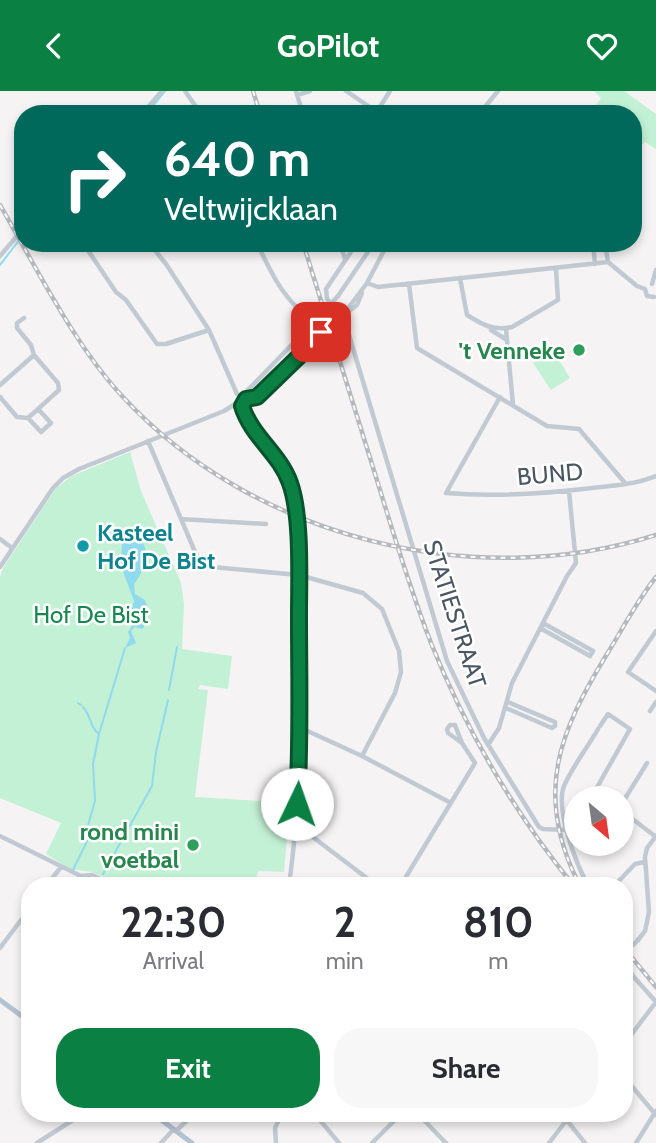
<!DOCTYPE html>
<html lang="en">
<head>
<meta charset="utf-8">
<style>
  :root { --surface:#fff; --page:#f7f7f7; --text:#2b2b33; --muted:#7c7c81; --accent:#0b8043 }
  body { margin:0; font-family:Cabin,sans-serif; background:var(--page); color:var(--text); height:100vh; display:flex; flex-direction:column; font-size:26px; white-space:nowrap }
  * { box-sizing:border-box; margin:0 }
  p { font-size:23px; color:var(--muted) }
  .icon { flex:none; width:38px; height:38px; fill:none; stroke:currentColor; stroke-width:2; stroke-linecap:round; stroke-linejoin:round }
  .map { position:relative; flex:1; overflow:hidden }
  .panel { position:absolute; left:21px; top:786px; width:612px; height:245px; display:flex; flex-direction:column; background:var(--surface); border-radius:28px; box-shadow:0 4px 10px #0003 }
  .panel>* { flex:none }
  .banner { position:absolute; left:14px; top:14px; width:628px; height:147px; border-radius:28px; box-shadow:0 4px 10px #0003; background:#00695c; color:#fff; overflow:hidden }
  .needle { width:46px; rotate:151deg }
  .tools { position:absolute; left:564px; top:695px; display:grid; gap:14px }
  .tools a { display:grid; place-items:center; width:70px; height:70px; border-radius:50%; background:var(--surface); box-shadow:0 4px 10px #0003; font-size:35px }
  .pin { position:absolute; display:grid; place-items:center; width:60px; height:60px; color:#fff; margin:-30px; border-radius:14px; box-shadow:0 4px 10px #0006 }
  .me { position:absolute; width:77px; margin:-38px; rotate:3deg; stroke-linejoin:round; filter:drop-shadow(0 0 5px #0008) }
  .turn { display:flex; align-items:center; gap:24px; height:147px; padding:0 35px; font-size:32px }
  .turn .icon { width:91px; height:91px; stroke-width:2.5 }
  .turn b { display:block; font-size:49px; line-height:60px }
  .eta { display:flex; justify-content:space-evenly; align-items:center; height:119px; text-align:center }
  .eta b { font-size:42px; font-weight:700; line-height:49px }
  .button { display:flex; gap:14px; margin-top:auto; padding:14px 35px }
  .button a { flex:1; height:80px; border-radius:28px; background:var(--accent); color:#fff; font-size:28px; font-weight:700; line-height:80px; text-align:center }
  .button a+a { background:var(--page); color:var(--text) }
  header { display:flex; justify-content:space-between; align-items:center; height:91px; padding:0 35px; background:var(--accent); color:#fff; font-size:32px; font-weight:700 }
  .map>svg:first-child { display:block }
  .green { fill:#c3f1d5 }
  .water { fill:#90daee }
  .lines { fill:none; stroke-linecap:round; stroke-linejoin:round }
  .stream { stroke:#90daee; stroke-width:2 }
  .minor { stroke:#c1cad2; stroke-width:4.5 }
  .major { stroke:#b3c2d1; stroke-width:5 }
  .rail-casing { stroke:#b5b8bd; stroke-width:4.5 }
  .rail { stroke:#fff; stroke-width:2; stroke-dasharray:5; stroke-linecap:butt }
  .minor-bridge { stroke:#c1cad2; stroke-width:4.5 }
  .route-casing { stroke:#07532c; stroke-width:18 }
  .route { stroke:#0b8043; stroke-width:12 }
  .leisure-dot { fill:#2e9e5b; stroke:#fff; stroke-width:2.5 }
  .culture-dot { fill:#0f9aa8; stroke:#fff; stroke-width:2.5 }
  .labels { text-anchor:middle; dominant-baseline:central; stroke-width:5; stroke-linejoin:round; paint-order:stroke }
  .leisure-label { font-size:24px; font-weight:bold; fill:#27864d; stroke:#fff; text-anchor:end }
  .street-label { font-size:24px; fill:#4a5661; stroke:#fff }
  .culture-label { font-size:24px; font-weight:bold; fill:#0d838f; stroke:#fff; text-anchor:start }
  .park-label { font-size:24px; fill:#17864f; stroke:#fff }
</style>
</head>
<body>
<header><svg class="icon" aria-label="back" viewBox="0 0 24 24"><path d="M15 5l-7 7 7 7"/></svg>GoPilot<svg class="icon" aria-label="heart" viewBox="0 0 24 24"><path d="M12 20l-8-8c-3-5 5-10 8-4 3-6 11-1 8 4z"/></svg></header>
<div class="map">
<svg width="656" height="1052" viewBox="0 0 656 1052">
  <rect width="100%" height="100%" fill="#f5f3f3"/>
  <!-- green -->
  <path class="green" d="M594 0H624L656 23V58L645 51 634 62V23H590L601 7Z
    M553 259 570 287 551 299 533 272Z
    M130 361 141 400 181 492 184 513 182 558 232 565 228 598 200 594 198 598 208 599 195 706 290 712 284 781 258 780 255 794H122L92 781 70 778 46 763 61 732 0 707V486L3 477 56 397 72 385Z"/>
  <!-- water -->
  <path class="water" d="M130 444C155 449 146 479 134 493L135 503 145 509 147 515 144 536 142 538 135 536 131 540 136 552 125 557 130 547 128 541 134 532 130 525 134 510 121 475 122 450Z"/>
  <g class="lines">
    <!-- stream -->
    <path class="stream" d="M146 23 165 0
      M0 174 23 144
      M169 599 177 556
      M78 612 81 614
      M83 616C91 624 90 637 99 643
      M73 779 91 742 87 738 95 710 93 673 99 643 125 557
      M103 783 152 695 156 661 168 609"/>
    <!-- minor -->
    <path class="minor" d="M185 0 201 23
      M296 0 303 23
      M346 0 380 23
      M297 4 310 0
      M376 22 390 0
      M142 23 162 0
      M479 23 498 0
      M83 152 116 201 126 209 157 253H166L209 239
      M149 152 166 173 209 239 237 303
      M340 152 345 168
      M345 152 353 158
      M593 152 595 173
      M605 152 608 171
      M0 165 23 138
      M460 187 467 224C483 234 493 240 512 236L558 209 556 178
      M367 192 378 196 608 171 637 195 645 198 647 205 654 206
      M409 193 417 257 547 335 579 338 625 392
      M652 193 656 179
      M338 205 374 152
      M343 224 447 570 484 647 539 736 543 738 566 739
      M343 224 327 208 326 198 357 152
      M343 224 367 192 388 152
      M344 224 357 214 362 202
      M24 227 17 232V237L31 254 34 264 58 292 59 299 28 327
      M506 238 513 314
      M491 239 507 249
      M0 294 34 264
      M244 303 308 237
      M0 306 17 326 28 327 41 341 51 332 38 318
      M500 306 446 402C495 406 543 403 592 397 613 395 636 393 656 385
      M246 308 242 315C251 346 284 365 291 396 301 443 299 492 299 539 300 625 301 710 289 794
      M246 308 257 306 321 243C319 229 310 227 300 219 280 202 268 175 257 152
      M148 350 201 475 299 484 363 502 382 518 399 560 401 581 395 602 362 665
      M181 428 266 433
      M0 448 12 457
      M0 476 53 397 63 387 79 378 224 320 235 313 242 315
      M540 537 590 565 593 560 543 532
      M656 540 628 581 656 600
      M506 617 552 637 555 635V631L508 611
      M650 620 656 611
      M301 637 362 665 449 711
      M488 654 499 637 512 592 567 485 576 472 569 400
      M596 700 606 707
      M591 707 630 638 608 623 600 635
      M621 714 647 672
      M621 719 656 746
      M297 734 376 794
      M0 745 81 785 92 784 113 794
      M47 794 61 776
      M401 794 475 672 462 652 455 634H450L447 638 448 642 462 652
      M588 794C576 773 555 718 564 695 572 676 588 656 598 638
      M615 794 635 773 644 771
      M638 849 645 840 649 821 645 766 647 757 656 745
      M0 857 30 817
      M625 870 633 885 656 911
      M625 952 656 911
      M625 987 656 1024
      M314 1022 339 1052
      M417 1022 446 1052
      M561 1022 585 1052
      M176 1040 195 1022
      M37 1052 84 1022
      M161 1052 174 1038
      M276 1052 275 1037 282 1022
      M372 1052 402 1022
      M549 1052 572 1022
      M636 1052 656 1020"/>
    <!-- major -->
    <path class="major" d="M0 909 30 931
      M152 1022 192 1052"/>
    <defs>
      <path id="rail" d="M253 0 260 23
        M0 114C36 176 75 255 123 306 253 447 475 502 656 444
        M303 152C326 225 348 298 371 370 390 431 408 493 431 552 466 639 514 721 573 794
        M577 789C534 701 560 640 607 563 623 537 637 510 656 486
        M625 858 656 896"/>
    </defs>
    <!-- rail casing -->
    <use href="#rail" class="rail-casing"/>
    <!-- rail -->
    <use href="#rail" class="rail"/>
    <!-- minor-bridge -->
    <path class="minor-bridge" d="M308 237 338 205
      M625 862 638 849"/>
  </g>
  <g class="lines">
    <defs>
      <path id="route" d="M297 713C301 650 299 588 299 525 299 488 302 426 290 392 280 363 251 345 242 315L246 308 257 306 319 246 321 241"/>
    </defs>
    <!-- route casing -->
    <use href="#route" class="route-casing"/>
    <!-- route -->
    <use href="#route" class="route"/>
  </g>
  <!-- markers -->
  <g class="leisure-dot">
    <circle cx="579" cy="259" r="7"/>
    <circle cx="193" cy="754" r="7"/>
  </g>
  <circle class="culture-dot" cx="83" cy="455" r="7"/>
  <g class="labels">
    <!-- leisure labels -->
    <g class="leisure-label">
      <text x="565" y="259">'t Venneke</text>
      <text x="179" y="740">rond mini<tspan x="179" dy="28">voetbal</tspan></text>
    </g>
    <!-- street labels -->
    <g class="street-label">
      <text transform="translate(550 383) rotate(-5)">BUND</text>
      <text transform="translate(455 523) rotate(72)">STATIESTRAAT</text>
    </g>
    <!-- culture labels -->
    <g class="culture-label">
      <text x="97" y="441">Kasteel<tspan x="97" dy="28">Hof De Bist</tspan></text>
    </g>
    <!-- park labels -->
    <g class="park-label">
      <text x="91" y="523">Hof De Bist</text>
    </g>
  </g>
</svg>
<div class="tools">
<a><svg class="needle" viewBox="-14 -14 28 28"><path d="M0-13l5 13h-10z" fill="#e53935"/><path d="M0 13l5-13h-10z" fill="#7c7c81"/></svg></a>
</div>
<div class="pin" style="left:321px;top:241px;background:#d93025"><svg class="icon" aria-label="arrive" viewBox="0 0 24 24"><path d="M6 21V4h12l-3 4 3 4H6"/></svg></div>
<svg class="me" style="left:297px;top:713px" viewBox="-20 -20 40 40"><circle r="19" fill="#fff"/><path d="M0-13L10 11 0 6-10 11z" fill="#0b8043"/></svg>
<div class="banner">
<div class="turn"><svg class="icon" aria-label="right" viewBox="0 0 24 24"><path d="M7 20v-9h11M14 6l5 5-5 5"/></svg><div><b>640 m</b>Veltwijcklaan</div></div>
</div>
<section class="panel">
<div class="eta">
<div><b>22:30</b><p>Arrival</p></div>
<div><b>2</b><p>min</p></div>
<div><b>810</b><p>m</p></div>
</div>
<div class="button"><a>Exit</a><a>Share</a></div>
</section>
</div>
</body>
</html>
